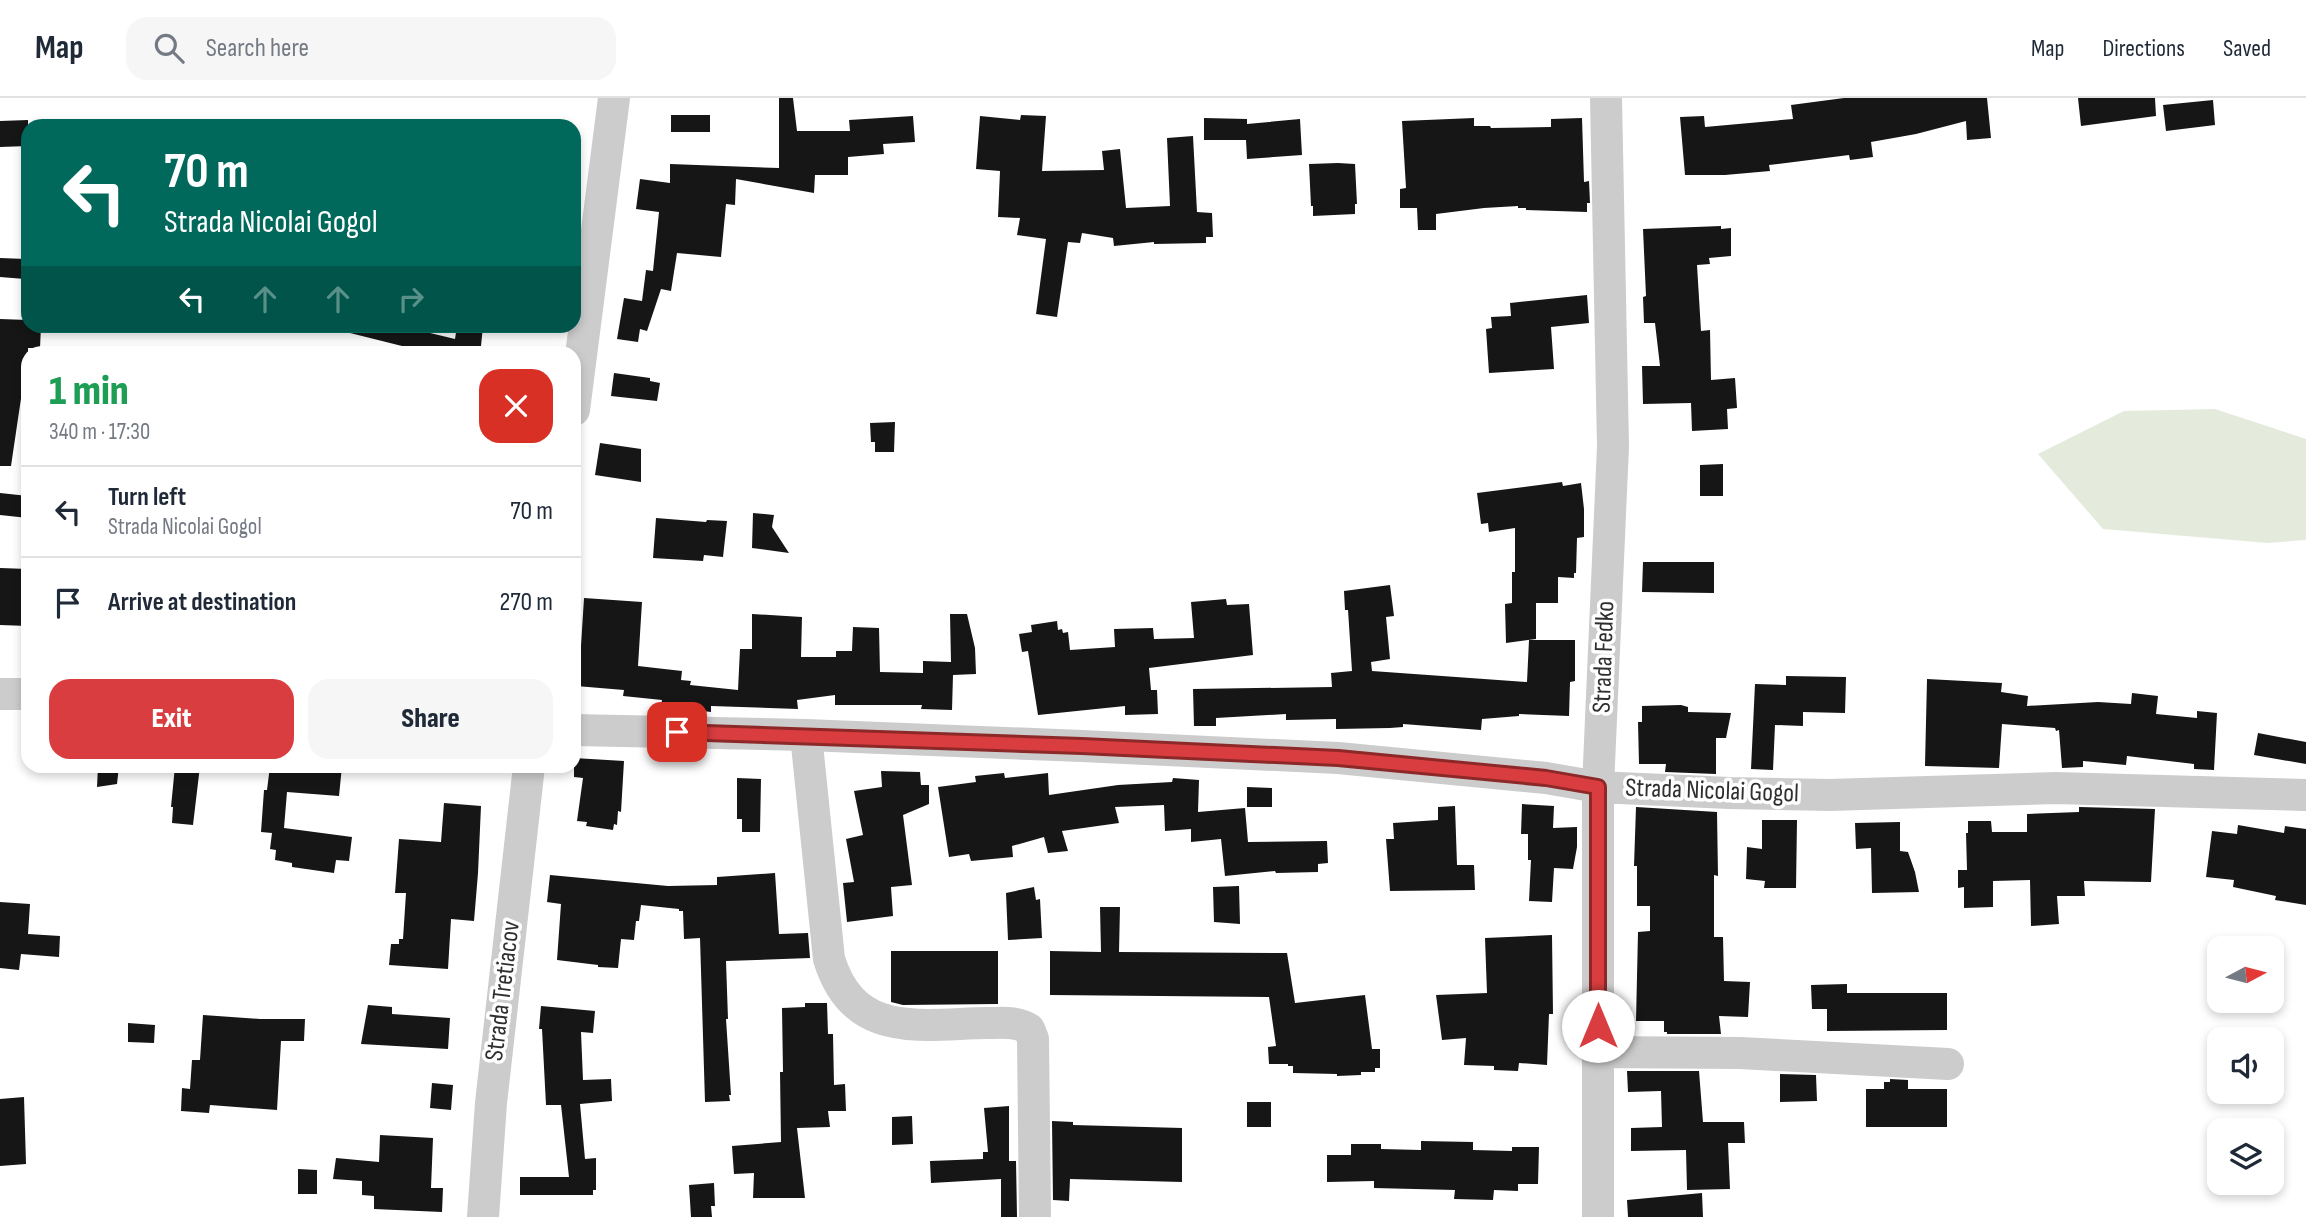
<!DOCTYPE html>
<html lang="en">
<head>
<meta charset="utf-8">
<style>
  :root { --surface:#fff; --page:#f6f6f7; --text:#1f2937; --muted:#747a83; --line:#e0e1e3; --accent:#d93d3f }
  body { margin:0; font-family:"Sofia Sans Condensed",sans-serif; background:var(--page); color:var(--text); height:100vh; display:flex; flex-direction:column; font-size:26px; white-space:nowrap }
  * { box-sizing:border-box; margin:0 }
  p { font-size:23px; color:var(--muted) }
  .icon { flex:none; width:38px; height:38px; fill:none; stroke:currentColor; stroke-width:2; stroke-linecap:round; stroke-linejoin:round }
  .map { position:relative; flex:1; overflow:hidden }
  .sheet { position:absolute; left:21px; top:248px; width:560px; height:427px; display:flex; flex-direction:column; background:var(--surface); border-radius:21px; box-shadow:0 4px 10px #0003 }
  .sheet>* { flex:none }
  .guide { position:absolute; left:21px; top:21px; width:560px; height:214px; border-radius:21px; box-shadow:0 4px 10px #0003; background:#00695c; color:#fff; overflow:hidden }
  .needle { width:46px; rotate:83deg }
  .buttons { position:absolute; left:2207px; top:838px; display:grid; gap:14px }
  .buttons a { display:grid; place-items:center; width:77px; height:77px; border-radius:14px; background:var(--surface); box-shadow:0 4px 10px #0003; font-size:35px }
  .pin { position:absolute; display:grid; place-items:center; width:60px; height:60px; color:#fff; margin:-30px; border-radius:14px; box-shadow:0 4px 10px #0006 }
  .me { position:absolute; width:77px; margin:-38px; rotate:0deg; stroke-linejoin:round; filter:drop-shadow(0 0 5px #0008) }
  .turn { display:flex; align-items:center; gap:24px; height:147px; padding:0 28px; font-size:32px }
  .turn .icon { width:91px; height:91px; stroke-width:2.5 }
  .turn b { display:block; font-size:49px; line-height:60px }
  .lanes { display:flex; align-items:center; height:66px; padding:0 28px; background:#0003; justify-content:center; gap:35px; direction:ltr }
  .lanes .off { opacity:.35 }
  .round { display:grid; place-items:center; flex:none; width:74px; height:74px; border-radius:21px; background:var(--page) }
  .head { display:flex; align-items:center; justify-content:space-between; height:119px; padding:0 28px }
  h1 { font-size:42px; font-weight:800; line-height:52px; color:#1e9e55 }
  .primary-button { display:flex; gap:14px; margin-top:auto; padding:14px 28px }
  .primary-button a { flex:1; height:80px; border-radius:21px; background:var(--accent); color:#fff; font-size:28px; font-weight:800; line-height:80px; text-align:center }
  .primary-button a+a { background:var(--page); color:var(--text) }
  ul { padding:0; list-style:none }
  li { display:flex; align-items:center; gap:21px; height:91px; padding:0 28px; border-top:2px solid var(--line) }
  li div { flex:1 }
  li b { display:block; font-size:26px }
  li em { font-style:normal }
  header { display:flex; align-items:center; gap:42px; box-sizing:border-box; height:98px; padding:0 35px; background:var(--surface); border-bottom:2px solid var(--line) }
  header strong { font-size:33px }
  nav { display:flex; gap:38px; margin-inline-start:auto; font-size:24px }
  .search { width:490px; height:63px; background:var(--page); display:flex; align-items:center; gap:18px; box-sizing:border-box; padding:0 24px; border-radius:21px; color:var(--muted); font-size:26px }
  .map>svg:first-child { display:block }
  .green { fill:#e4ebdd }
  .building { fill:#161616 }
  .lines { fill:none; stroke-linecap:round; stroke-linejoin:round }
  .minor { stroke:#ccc; stroke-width:32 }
  .route-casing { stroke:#8d2829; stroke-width:18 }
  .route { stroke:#d93d3f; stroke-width:12 }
  .labels { text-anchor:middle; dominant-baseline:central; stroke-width:7; stroke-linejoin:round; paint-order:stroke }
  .street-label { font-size:26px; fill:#2f2f2f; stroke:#fff }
</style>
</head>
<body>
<header>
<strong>Map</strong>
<div class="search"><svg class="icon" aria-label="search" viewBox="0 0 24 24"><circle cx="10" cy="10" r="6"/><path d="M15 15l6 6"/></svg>Search here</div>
<nav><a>Map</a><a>Directions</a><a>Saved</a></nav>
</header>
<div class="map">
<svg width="2306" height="1119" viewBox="0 0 2306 1119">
  <rect width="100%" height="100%" fill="#fff"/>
  <!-- green -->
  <path class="green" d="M2215 311 2306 341V442L2268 445 2103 431 2038 356 2124 313Z"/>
  <!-- building -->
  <path class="building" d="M779 0H793L797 33H850L849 22 913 18 915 44 883 46 884 56 848 59V77H815L814 95 736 81 735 107 726 106 721 159 677 155 671 193 661 191 647 233 640 231 638 244 617 241 624 200 642 203 646 172 653 173 659 114 636 111 640 81 670 85V66L779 70Z
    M1844 0H1987L1991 40 1967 42 1966 23 1916 36 1871 44 1873 59 1850 62 1849 57 1769 67 1770 73 1725 77H1685L1680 19 1704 18 1705 29 1793 21 1791 7Z
    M2078 0H2155L2156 18 2081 28Z
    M2213 2 2215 27 2166 33 2163 7Z
    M671 17H710V34H671Z
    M1021 17 1046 18 1042 73 1104 72 1102 53 1120 51 1126 110 1170 108 1167 40 1193 38 1197 114 1212 115 1213 139H1206V145L1154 146V144L1114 148 1113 140 1082 135 1080 145 1068 144 1057 219 1036 216 1046 141 1017 137 1020 120 998 119 1000 73 976 71 980 18 1020 22Z
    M1204 20 1247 21V26L1300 21 1302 57 1247 61 1246 42H1204Z
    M1474 20V28H1490L1491 30 1551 29V21L1582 20 1584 84 1589 83 1590 105H1587V114L1526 112V110H1518V108L1484 110 1436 116V132H1418L1417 110H1400V91L1406 90 1402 23Z
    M28 22V48L0 49V23Z
    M1338 65 1355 66 1357 106H1355V116L1313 118V108H1311L1309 66Z
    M1721 128V131L1731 130V158L1709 160 1710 166 1697 167 1701 233 1710 232 1711 282 1735 280 1737 310 1727 311 1728 331 1692 333 1691 305 1643 306 1642 268H1660L1655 225H1644L1643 199 1646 198 1643 131Z
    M0 160 26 161 25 181 0 179Z
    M1587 197 1589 225 1551 229 1554 271 1489 275 1486 231 1492 230 1491 219 1511 218 1510 205Z
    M0 221 28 222V228H41L40 250H28V287H23L11 368H0Z
    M347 228H401L455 241 457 228H483L481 248 488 250 487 256H409L410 250 346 234Z
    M614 275 650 280V283L660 285 657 303 611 298Z
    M895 324 894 354H875V344H871L870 325Z
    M600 345 641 351V384L595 377Z
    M1723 366V398H1700V367Z
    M1562 384 1563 388 1581 385 1584 411V439L1577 440 1576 475H1574V480L1558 479V505H1536V541L1506 545 1505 506 1512 505V474H1515V430L1489 434 1488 425 1481 426 1477 395Z
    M0 395 28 398V420L0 417Z
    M753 415 774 417 772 429 789 455 752 450Z
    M656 420 706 424 707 422 727 423 723 459 704 457 703 463 653 460Z
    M1643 464H1714V495L1642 494Z
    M0 470 28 471V528L0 527Z
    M1390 487 1394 518 1386 519 1390 561 1371 564 1372 573 1527 584 1529 542H1575V583L1570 584 1569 618 1519 616V618L1482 621 1481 632 1403 626V629L1390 630 1336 631V621L1286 622V616L1216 620V628H1194L1193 591 1332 589 1331 575 1352 573 1348 512H1345L1344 493Z
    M584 500 642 504 638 568 682 573 681 582 691 583 690 587 738 592 740 551H752V516L802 519 801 559H836V553H852L853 529 879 530 880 574 923 575V563L951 564 950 516H967L975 550 976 576 953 577 952 612 921 611 922 607H835V597L797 602 798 611 711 608V614L661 608 662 602 623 598 624 592 576 588 578 563 580 564Z
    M1226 501 1227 507 1249 506 1253 557 1149 570 1151 592H1157L1158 616 1125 617V608L1038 617 1028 553 1022 554 1019 536 1032 534 1031 527 1057 523 1058 532 1062 531 1063 535 1068 534 1070 552 1115 549 1114 531 1153 530 1154 541 1194 540 1191 504Z
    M1786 578 1846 579 1845 615 1803 614V628L1775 627 1773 672 1751 671 1755 586 1786 587Z
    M1927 581 2002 585 2001 594 2028 598 2027 608 2098 604 2131 606 2132 595 2158 598 2156 616 2197 620V613L2217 615 2214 672 2194 671V666L2127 658 2126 667 2083 663V669L2062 670 2059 632 2056 633 2055 630 2002 626 1999 670 1925 668Z
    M1681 607 1688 609V614L1731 615 1726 640H1716V676L1665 674 1666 666H1639L1638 624H1642V608Z
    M2258 635 2306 644V666L2254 657Z
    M574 660 624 663 621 714 618 713 617 727 614 726 613 732 586 728 587 724 577 723 583 680 574 679Z
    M98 668H119L117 686 97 689Z
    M175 668H200L193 727 172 725 173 709H171Z
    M270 668H342L339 698 287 694 284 730 352 739 349 763 336 762 334 775 292 769V765L275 762 276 752 270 751 272 735 261 734 264 692H267Z
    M881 673 920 674 921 687H929V706L903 717 912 787 891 789 893 818 847 824 843 785 854 784 846 741 863 737 854 693 882 689Z
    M1004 675 1005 680 1048 675 1049 697 1118 687 1172 684 1173 680 1199 682 1198 714 1245 710 1248 744 1327 743 1328 765 1318 766V774L1276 775 1275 773 1225 778 1221 741 1191 744V731L1165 733 1164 707 1115 709 1119 725 1062 733 1068 753 1048 755 1044 739 1012 748 1013 759 971 763 969 756 949 759 938 689 976 684 975 678Z
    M737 680 761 681 760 734H742V721H737Z
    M1247 689 1272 690V709H1247Z
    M444 705 481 708 478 775 474 823 451 821 448 871 389 867 391 846H399V841H403L406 795H395L399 741 441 744Z
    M1522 706 1554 708 1553 730 1577 729V749L1573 771 1554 770 1552 804 1529 803 1531 762H1528V736H1521Z
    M1455 708 1457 767H1474L1475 792 1390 793 1386 741H1394L1393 725 1438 722V709Z
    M1636 709 1717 714 1718 778 1714 777V839H1723L1724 883 1750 884 1748 919 1719 918 1721 936H1667V934H1664V923H1636L1638 834 1650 833V808H1637V768H1634Z
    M2079 709 2155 711 2151 784 2084 783 2085 798H2057L2059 826 2031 828 2030 782 1993 783V809L1964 810V789L1958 790V772H1967L1966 735H1968V723H1991L1992 734H2027V716L2079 714Z
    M1762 722H1797L1796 790H1764L1765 783 1746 781 1747 749 1762 751Z
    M1900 724V753L1908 754 1915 774 1919 794 1872 795 1871 750 1856 751 1855 725Z
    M2238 727 2284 735 2285 728 2306 731V807L2275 802 2276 798 2233 789 2234 782 2206 779 2212 733 2237 736Z
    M775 775 779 836 808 835 810 860 726 863 728 921H726L731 997H729L730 1003 705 1004 700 840 684 841 683 813H679V811L641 807 639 823H636L634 842 621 841 618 870 598 869V867L557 862 561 806 547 804 550 777 668 788 717 787V779Z
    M1239 788 1240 826 1214 824 1213 789Z
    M1034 789 1036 802 1040 801 1042 840 1008 842 1006 795Z
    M0 804 30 806 28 836 60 838 59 859 21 856 19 872 0 870Z
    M1100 809H1120L1119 854 1287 855 1295 905 1365 897 1372 951H1380V970H1375V974H1361V977L1337 978V976L1293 975V968H1288V966H1269L1268 949 1276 948 1269 899 1050 897V853L1101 854Z
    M1552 837 1553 916H1549L1547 967 1519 965 1518 973 1494 972V968L1464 967 1466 940 1442 942 1436 897 1487 895 1485 840Z
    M891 853H998V906L903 907 891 904Z
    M1847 886V895H1947V932L1827 933V911H1812L1811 887Z
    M805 905H827L828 936H833L834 987 845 986 846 1013H828L830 1029 797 1030 805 1100H753L754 1075 734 1076 732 1048 781 1044 780 974H783L782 910 805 909Z
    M368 907 392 909V916L450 920 448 951 361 946Z
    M541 908 595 913 593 935 581 934 583 982 611 981 612 1003 580 1006 585 1061 596 1060V1092H593V1097H520V1079H569L561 1007H546L542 931H539Z
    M203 917 260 921H305L304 943H281L277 1012 210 1007 209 1015 181 1013 182 990 190 991 192 962H200Z
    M128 925 155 927 154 945 128 944Z
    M1627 973H1699L1703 1024H1744L1745 1045H1728L1730 1091 1687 1092 1686 1052 1631 1053V1030L1662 1029 1661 993 1628 994Z
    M1780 976 1816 977 1817 1003 1780 1004Z
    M1890 981 1908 982V991H1947V1029H1866V991H1884V984H1890Z
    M432 985 453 987 451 1012 430 1010Z
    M24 999 26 1066 0 1068V1001Z
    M1247 1004H1271V1029H1247Z
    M1009 1008V1063H1016L1017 1119H1001V1081L931 1085 930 1063 983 1061V1054H988L984 1010Z
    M912 1018 913 1046 892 1047V1019Z
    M1052 1023 1073 1024V1027L1182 1030V1084L1070 1081 1069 1103 1053 1102Z
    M380 1037 433 1040 431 1090H443L442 1114 374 1111V1098L362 1097V1083L333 1081 336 1060 379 1064Z
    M1421 1043 1473 1044V1052L1512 1053V1049H1539L1538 1086H1518V1093L1494 1092 1493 1102 1454 1101 1455 1092 1374 1090V1083L1327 1084V1057H1351V1046H1381V1051L1421 1052Z
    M298 1071 317 1072V1096H298Z
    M714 1085 715 1108H711L712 1119H691L689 1087Z
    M1702 1095 1703 1119H1628L1627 1102Z"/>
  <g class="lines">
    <!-- minor -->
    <path class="minor" d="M574 312 614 0
      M0 596H28
      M574 632 806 637 1082 648 1338 660 1546 680 1598 689 1729 695 1829 697 2056 690 2306 697
      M806 637 829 861C854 942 920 926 987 925 1002 925 1017 923 1029 931L1033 941 1035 1119
      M1598 954 1740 955 1948 966
      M483 1119 491 1005 529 668
      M1598 1119V689L1613 348 1606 0"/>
  </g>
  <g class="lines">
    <defs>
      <path id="route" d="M677 634 1082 648 1338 660 1546 680 1598 689V928"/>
    </defs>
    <!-- route casing -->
    <use href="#route" class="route-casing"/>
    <!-- route -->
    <use href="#route" class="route"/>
  </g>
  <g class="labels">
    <!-- street labels -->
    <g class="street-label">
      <text transform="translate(1604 559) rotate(-88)">Strada Fedko</text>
      <text transform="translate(1712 693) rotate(2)">Strada Nicolai Gogol</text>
      <text transform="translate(503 893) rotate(-83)">Strada Tretiacov</text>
    </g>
  </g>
</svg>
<div class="buttons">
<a><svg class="needle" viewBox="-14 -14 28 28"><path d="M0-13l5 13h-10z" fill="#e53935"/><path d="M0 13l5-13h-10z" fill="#747a83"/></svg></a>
<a><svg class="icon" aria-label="sound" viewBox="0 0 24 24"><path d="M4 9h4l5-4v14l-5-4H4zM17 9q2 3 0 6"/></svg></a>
<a><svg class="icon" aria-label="layers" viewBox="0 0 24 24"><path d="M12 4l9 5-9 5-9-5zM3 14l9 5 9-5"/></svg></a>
</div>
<div class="pin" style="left:677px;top:634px;background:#d93025"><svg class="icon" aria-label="arrive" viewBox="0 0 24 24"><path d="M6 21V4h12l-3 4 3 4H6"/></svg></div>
<svg class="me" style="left:1598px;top:928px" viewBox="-20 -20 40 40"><circle r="19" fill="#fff"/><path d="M0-13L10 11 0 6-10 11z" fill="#d93d3f"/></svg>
<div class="guide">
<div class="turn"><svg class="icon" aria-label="left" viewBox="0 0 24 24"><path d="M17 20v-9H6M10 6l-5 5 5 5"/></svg><div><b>70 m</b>Strada Nicolai Gogol</div></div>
<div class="lanes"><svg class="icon" aria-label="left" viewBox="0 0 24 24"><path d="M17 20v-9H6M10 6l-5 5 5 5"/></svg><svg class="icon off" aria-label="ahead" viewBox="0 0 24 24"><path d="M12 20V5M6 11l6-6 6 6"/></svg><svg class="icon off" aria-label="ahead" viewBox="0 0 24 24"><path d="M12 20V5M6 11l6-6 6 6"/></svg><svg class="icon off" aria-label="right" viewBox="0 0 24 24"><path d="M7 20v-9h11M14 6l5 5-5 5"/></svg></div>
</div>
<section class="sheet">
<div class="head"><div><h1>1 min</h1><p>340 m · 17:30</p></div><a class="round" style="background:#d93025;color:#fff"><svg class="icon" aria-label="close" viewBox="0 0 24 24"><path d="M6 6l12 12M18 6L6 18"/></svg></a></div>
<ul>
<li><svg class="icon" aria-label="left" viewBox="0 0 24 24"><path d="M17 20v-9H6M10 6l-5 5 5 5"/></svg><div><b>Turn left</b><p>Strada Nicolai Gogol</p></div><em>70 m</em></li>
<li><svg class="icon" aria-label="arrive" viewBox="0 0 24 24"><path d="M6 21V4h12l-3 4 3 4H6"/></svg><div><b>Arrive at destination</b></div><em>270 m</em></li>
</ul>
<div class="primary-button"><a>Exit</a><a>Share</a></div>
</section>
</div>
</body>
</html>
